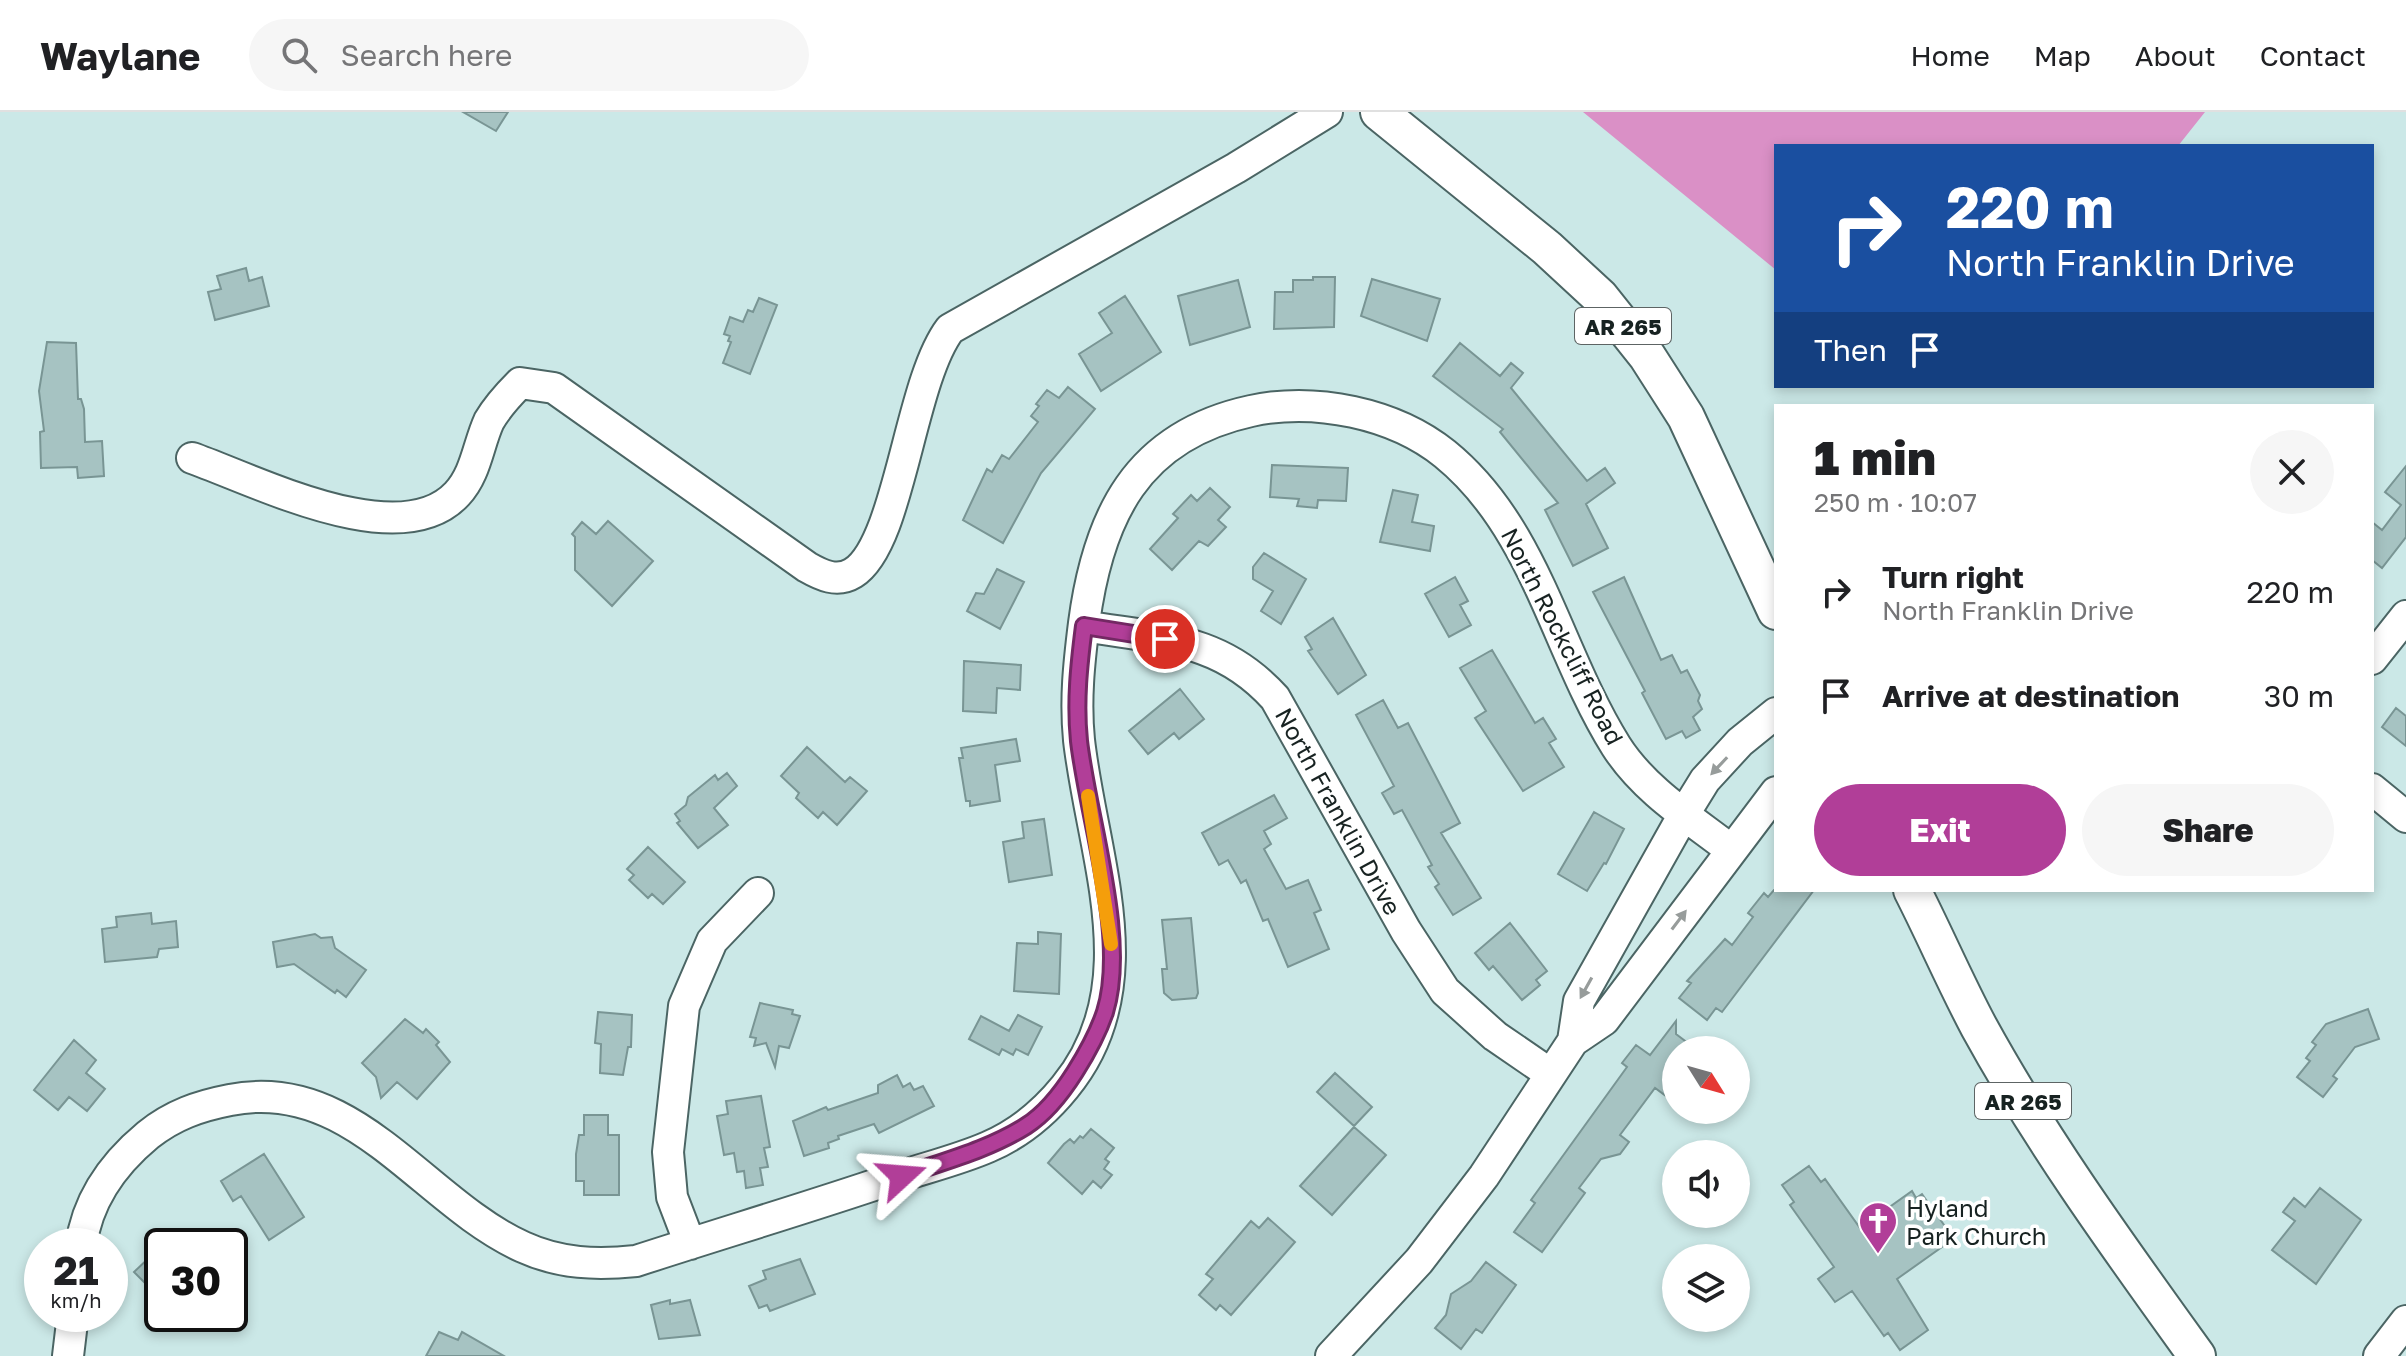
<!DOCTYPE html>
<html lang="en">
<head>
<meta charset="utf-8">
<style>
  :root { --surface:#fff; --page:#f6f6f6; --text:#202124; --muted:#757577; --line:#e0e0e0; --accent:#b13e98 }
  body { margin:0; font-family:"Golos Text",sans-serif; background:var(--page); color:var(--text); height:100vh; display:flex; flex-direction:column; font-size:30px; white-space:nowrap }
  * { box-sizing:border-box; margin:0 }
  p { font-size:26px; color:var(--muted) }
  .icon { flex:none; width:44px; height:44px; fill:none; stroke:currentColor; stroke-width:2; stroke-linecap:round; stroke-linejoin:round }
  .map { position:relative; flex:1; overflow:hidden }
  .panel { position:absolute; left:1774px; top:292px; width:600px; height:488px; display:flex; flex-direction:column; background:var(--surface); border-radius:0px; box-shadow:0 4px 12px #0003 }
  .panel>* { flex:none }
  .top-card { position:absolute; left:1774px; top:32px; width:600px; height:244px; border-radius:0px; box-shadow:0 4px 12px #0003; background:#1a4fa0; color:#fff; overflow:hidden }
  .needle { width:52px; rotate:127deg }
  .fabs { position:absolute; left:1662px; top:924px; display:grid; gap:16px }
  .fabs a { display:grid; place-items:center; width:88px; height:88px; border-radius:50%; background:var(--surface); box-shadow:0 4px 12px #0003; font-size:40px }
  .speed { position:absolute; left:24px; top:1116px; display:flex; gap:16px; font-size:40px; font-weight:700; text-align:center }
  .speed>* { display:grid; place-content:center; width:104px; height:104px; border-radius:50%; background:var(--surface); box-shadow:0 4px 12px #0003; line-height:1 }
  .speed small { font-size:20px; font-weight:400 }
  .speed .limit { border:4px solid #111; border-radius:12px; background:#fff; color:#111 }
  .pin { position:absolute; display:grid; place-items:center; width:68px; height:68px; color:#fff; margin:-34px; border:4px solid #fff; border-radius:50%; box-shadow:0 2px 8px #0007 }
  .me { position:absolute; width:88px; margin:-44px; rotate:71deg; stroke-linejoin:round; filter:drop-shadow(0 0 6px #0008) }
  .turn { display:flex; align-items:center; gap:28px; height:168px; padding:0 40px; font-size:36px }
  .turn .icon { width:104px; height:104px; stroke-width:2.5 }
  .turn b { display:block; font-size:56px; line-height:68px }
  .then { display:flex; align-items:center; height:76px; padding:0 40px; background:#0003; gap:16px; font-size:30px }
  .round { display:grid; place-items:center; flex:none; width:84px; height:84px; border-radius:42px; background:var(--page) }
  .overview { display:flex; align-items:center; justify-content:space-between; height:136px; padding:0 40px }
  h1 { font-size:48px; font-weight:800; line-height:60px }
  .button { display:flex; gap:16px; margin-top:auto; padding:16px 40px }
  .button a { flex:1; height:92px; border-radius:48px; background:var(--accent); color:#fff; font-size:32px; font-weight:800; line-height:92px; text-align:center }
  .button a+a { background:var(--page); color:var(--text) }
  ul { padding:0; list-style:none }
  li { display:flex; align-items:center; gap:24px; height:104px; padding:0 40px }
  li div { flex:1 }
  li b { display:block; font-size:30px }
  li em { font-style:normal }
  header { display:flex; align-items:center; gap:48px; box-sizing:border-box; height:112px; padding:0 40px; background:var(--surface); border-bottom:2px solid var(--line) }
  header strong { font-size:38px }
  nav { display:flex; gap:44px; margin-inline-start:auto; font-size:28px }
  .search { width:560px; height:72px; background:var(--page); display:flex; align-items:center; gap:20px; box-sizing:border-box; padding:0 28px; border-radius:44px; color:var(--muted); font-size:30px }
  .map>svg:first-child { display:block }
  .forest { fill:#da90c6 }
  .building { fill:#a6c3c2; stroke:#799594; stroke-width:2 }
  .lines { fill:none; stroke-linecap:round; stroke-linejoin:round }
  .minor-casing { stroke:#4b6564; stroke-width:34 }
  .major-casing { stroke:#4b6564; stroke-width:40 }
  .minor { stroke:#fff; stroke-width:30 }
  .major { stroke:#fff; stroke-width:36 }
  .oneway { fill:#979c9b }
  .route-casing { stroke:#732863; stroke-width:20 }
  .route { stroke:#b13e98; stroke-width:14 }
  .slow { stroke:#f59e0b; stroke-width:14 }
  .labels { text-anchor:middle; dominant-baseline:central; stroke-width:7; stroke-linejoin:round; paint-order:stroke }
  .shield { fill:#fff; stroke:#5d6464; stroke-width:2 }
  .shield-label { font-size:22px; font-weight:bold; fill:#172221 }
  .street-label { font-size:24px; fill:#172221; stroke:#fff }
  .poi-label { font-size:24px; fill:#172221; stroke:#fff; text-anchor:start }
</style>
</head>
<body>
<header>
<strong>Waylane</strong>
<div class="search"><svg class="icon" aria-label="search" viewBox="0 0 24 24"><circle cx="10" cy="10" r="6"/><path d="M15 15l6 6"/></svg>Search here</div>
<nav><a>Home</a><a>Map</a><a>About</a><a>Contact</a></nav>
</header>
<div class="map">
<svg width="2406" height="1244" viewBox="0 0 2406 1244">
  <rect width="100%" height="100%" fill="#cbe8e7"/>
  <!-- forest -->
  <path class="forest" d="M1583 0H2205L2178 34H1776V158Z"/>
  <!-- building -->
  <path class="building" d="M463 0H508L496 19Z
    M246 156 249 169 262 165 269 194 215 208 208 180 221 177 217 164Z
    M1313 165H1335L1334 215 1274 217 1275 180H1293V168H1313Z
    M1372 167 1440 187 1427 229 1361 204Z
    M1238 168 1250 215 1190 233 1178 184Z
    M1125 184 1161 240 1101 279 1079 242 1112 221 1099 201Z
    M759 186 777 193 750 262 723 251 731 230 728 229 730 224 724 222 730 205 743 210 748 198 753 200Z
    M47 230 76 231 78 287H81L84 297 85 330 102 329 104 364 78 366 77 355 41 356 40 320 44 319 39 279Z
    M1460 231 1500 264 1511 251 1523 261 1511 276 1587 369 1605 356 1615 371 1586 392 1608 436 1573 454 1545 398 1558 391 1500 320 1503 317 1433 264Z
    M1068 275 1095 297 1041 361 1003 431 963 408 987 357 992 360 1002 343 1009 347 1038 310 1031 304 1039 294 1036 292 1047 278 1059 286Z
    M1272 353 1348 356 1346 389 1318 388 1317 396 1297 394 1299 387 1270 385Z
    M2406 354V425L2382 456 2372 448V410L2382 418 2401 393 2385 380Z
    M1210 376 1230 395 1218 408 1226 415 1208 434 1199 429 1172 458 1150 437 1178 406 1173 402 1191 383 1197 389Z
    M1393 378 1418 383 1412 410 1434 414 1430 439 1380 430Z
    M608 409 653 449 612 494 575 458V425L572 422 582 410 596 422Z
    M1264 441 1306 467 1281 512 1261 499 1273 479 1253 467V455Z
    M997 457 1024 470 1000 517 967 499 976 481 984 482Z
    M1455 465 1468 489 1460 493 1471 513 1449 525 1425 482Z
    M1624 465 1661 548 1672 543 1681 561 1687 558 1700 583 1698 589 1702 597 1693 605 1700 618 1686 626 1682 619 1666 627 1642 581 1645 579 1593 480Z
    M1333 506 1366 563 1338 582 1308 539 1312 537 1305 525Z
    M1492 538 1535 611 1543 606 1556 627 1549 631 1564 655 1523 679 1475 606 1486 599 1460 556Z
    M964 549 1021 553 1020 578 997 576 996 601 963 599Z
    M1180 577 1204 607 1179 627 1174 621 1148 642 1129 619Z
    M1383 588 1398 616 1408 611 1460 711 1441 721 1481 786 1453 803 1435 775 1439 772 1428 755 1432 753 1402 698 1394 702 1382 681 1394 674 1356 603Z
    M2396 596 2406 604V634L2382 615Z
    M1016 627 1020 649 995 653 1000 689 970 694V689H966L959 646H963L961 636Z
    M807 635 845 670 850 665 867 679 837 713 823 700 818 706 796 686 799 681 781 664Z
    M727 661 737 674 714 696 728 713 698 736 677 711 680 709 675 702 686 693 688 685 715 663 718 668Z
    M1274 683 1287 706 1264 719 1271 732 1264 737 1286 777 1308 768 1321 798 1314 801 1329 837 1288 855 1268 807 1263 809 1246 768 1241 771 1228 748 1219 753 1202 721Z
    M1594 700 1624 717 1606 752 1604 751 1587 779 1558 762Z
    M1044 707 1052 763 1009 770 1003 730 1024 726 1022 710Z
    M648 735 685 770 663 792 652 782 648 786 629 768 634 763 627 757Z
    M1774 778H1814L1722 900 1716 896 1707 908 1679 886 1691 871 1687 869 1725 827 1732 833 1753 805 1748 801 1764 781 1768 785Z
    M151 801 152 812 176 809 178 835 159 837 157 845 105 850 102 817 117 815 116 805Z
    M1191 806 1198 881 1196 886 1172 888 1164 881 1162 857H1167L1162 808Z
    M1510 811 1547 859 1536 868 1540 873 1522 888 1493 854 1489 858 1475 841Z
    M1038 820 1061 822 1059 882 1014 879 1017 831 1038 832Z
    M315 822 321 826 332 825 335 836 366 858 346 885 337 878 335 881 294 852 277 855 273 830Z
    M760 891 793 898 792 902 800 904 789 936 779 934 775 955 766 931 754 934 756 926 750 925Z
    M2368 897 2379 927 2355 935 2333 964 2337 967 2323 985 2297 965 2310 949 2306 946 2316 933 2312 930 2326 912Z
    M598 900 632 903 631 935H628L623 963 600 961 601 932 595 931Z
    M1018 903 1042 915 1028 943 1016 937 1013 943 1002 937 999 943 969 927 981 904 1009 919Z
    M405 907 423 921 426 917 439 930 436 933 450 950 417 987 397 970 381 986 376 965 362 951Z
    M1676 909V922L1697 938H1676V970L1666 984 1655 976 1620 1023 1629 1030 1620 1042 1601 1047 1579 1076 1585 1081 1542 1140 1514 1120 1535 1091 1531 1088 1627 955 1622 951 1636 933 1650 943Z
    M74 928 96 948 86 961 105 977 87 999 69 985 58 998 34 978Z
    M1335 961 1372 995 1354 1014 1317 980Z
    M897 963 903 975 910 971 914 978 923 974 934 994 879 1021 874 1012 838 1024 839 1027 828 1031 829 1036 804 1044 793 1009 826 995 828 998 878 981V973Z
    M761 984 770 1035 764 1036 768 1055 760 1056 763 1073 746 1076 744 1059 737 1060 734 1041 724 1043 717 1004 728 1002 726 989Z
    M584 1003H608V1023H619V1083H584V1069H576V1042L579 1023H584Z
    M1354 1015 1386 1043 1332 1103 1300 1074Z
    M1091 1017 1114 1036 1105 1047 1109 1050 1104 1057 1112 1063 1101 1076 1093 1069 1082 1082 1048 1051 1064 1032 1070 1027 1074 1031 1080 1024 1083 1026Z
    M264 1042 304 1105 269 1128 241 1084 233 1089 221 1069Z
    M1809 1054 1821 1070 1825 1067 1860 1116 1912 1079 1916 1086 1922 1082 1949 1120 1944 1123 1949 1130 1897 1167 1928 1218 1900 1238 1888 1221 1884 1224 1852 1179 1835 1190 1818 1167 1834 1155 1790 1093 1794 1090 1782 1073Z
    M2320 1076 2361 1108 2316 1172 2272 1138 2295 1109 2283 1100 2294 1086 2305 1095Z
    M1268 1106 1295 1130 1231 1203 1220 1193 1216 1198 1199 1183 1213 1167 1206 1162 1251 1109 1259 1116Z
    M151 1144 162 1155V1188L134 1160Z
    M800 1147 815 1182 770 1199 767 1193 759 1196 749 1174 766 1167 763 1159Z
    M1486 1150 1516 1173 1482 1221 1476 1217 1461 1237 1435 1216 1446 1203 1451 1182 1471 1169Z
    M670 1188V1192L690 1188 700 1223 659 1227 651 1193Z
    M439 1220 458 1228 462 1220 504 1244H426Z"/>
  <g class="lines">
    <defs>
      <path id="minor" d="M192 346C257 369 400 443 457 382 476 362 478 333 489 309 497 295 508 283 520 271L554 276 807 455C821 463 837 471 853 461 900 432 909 271 950 217L1236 56 1327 0
        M1084 514C1160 527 1220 525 1275 586L1406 819 1445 879 1495 924 1549 961
        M2372 547 2406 504
        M2372 677 2406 705
        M1573 929 1579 889 1684 702 1705 668 1740 630 1776 601
        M690 1132 672 1085 668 1040 684 894 712 829 758 781
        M81 1134C87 1088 113 1052 148 1023 173 1003 199 994 230 988 354 963 423 1090 523 1135 560 1152 597 1153 636 1149 719 1122 803 1097 886 1069 920 1057 956 1049 988 1035 1018 1022 1044 1001 1065 975 1149 873 1092 744 1079 628 1075 588 1079 551 1084 511 1098 405 1136 324 1251 299 1315 285 1394 301 1445 342 1536 416 1556 538 1616 634 1644 678 1691 707 1731 738
        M68 1244 73 1202
        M1331 1244 1419 1149 1484 1064 1573 929 1604 908 1776 680
        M2379 1244 2406 1209"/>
      <path id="major" d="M1379 0 1547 136 1600 185 1647 244 1686 305 1776 499
        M1912 778C1935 823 1955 870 1979 915 2042 1030 2120 1137 2197 1244"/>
    </defs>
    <!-- minor casing -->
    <use href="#minor" class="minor-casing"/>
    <!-- major casing -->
    <use href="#major" class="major-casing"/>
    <!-- minor -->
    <use href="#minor" class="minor"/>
    <!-- major -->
    <use href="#major" class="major"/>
  </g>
  <!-- one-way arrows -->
  <defs><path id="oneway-solid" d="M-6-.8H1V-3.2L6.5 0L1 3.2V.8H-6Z" transform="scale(2)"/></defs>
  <g class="oneway">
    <use href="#oneway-solid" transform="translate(1719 654) rotate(133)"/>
    <use href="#oneway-solid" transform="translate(1679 808) rotate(-53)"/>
    <use href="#oneway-solid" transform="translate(1586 876) rotate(119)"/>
  </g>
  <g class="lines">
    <defs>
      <path id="route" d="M902 1064C944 1049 988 1038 1026 1014 1045 1002 1063 979 1075 960 1087 941 1098 921 1105 900 1128 826 1088 707 1079 629 1075 590 1079 553 1084 514L1165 527"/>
    </defs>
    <!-- route casing -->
    <use href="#route" class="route-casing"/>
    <!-- route -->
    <use href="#route" class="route"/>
    <!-- slow -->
    <path class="slow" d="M1088 684 1111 832"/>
  </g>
  <!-- icons -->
  <defs>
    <symbol id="church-pin" viewBox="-11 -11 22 30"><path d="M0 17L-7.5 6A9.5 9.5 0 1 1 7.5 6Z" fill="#b13e98" stroke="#fff"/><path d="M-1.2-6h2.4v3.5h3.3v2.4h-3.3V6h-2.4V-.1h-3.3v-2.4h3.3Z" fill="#fff"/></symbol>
  </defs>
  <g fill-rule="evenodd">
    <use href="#church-pin" x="1856" y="1087" width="44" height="60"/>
  </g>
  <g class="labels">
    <!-- shield labels -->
    <g class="shield">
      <rect x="1575" y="196" width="96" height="36" rx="6"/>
      <rect x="1975" y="971" width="96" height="36" rx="6"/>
    </g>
    <g class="shield-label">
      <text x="1623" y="214">AR 265</text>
      <text x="2023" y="989">AR 265</text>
    </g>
    <!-- street labels -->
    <g class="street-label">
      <text transform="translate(1563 524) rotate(63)">North Rockcliff Road</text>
      <text transform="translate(1339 699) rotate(61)">North Franklin Drive</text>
    </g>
    <!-- poi labels -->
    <g class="poi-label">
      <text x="1906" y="1095">Hyland<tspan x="1906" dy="28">Park Church</tspan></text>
    </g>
  </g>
</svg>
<div class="fabs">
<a><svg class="needle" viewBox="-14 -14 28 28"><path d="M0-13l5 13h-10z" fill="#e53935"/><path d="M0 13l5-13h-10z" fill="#757577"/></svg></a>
<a><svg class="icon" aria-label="sound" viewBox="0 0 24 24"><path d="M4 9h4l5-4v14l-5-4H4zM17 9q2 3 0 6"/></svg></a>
<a><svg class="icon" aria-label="layers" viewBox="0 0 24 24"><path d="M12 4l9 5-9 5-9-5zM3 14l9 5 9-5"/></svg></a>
</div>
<div class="speed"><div>21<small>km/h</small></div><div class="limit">30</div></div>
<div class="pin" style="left:1165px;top:527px;background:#d93025"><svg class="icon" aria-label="arrive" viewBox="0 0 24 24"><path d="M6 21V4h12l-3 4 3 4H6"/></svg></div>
<svg class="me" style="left:902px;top:1064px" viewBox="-20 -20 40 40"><path d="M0-17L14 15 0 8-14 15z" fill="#b13e98" stroke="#fff" stroke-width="4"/></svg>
<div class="top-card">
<div class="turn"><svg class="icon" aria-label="right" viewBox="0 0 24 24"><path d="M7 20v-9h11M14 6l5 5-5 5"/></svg><div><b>220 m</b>North Franklin Drive</div></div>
<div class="then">Then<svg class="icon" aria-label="arrive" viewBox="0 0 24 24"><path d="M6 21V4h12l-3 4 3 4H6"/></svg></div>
</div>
<section class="panel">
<div class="overview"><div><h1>1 min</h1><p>250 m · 10:07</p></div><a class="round"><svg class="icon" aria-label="close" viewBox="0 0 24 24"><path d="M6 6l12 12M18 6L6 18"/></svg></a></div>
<ul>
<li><svg class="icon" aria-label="right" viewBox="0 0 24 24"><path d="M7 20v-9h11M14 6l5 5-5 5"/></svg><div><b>Turn right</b><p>North Franklin Drive</p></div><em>220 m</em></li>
<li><svg class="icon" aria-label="arrive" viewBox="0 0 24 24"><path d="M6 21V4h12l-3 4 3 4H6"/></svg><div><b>Arrive at destination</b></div><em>30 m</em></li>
</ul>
<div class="button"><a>Exit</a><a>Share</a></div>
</section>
</div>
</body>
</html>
